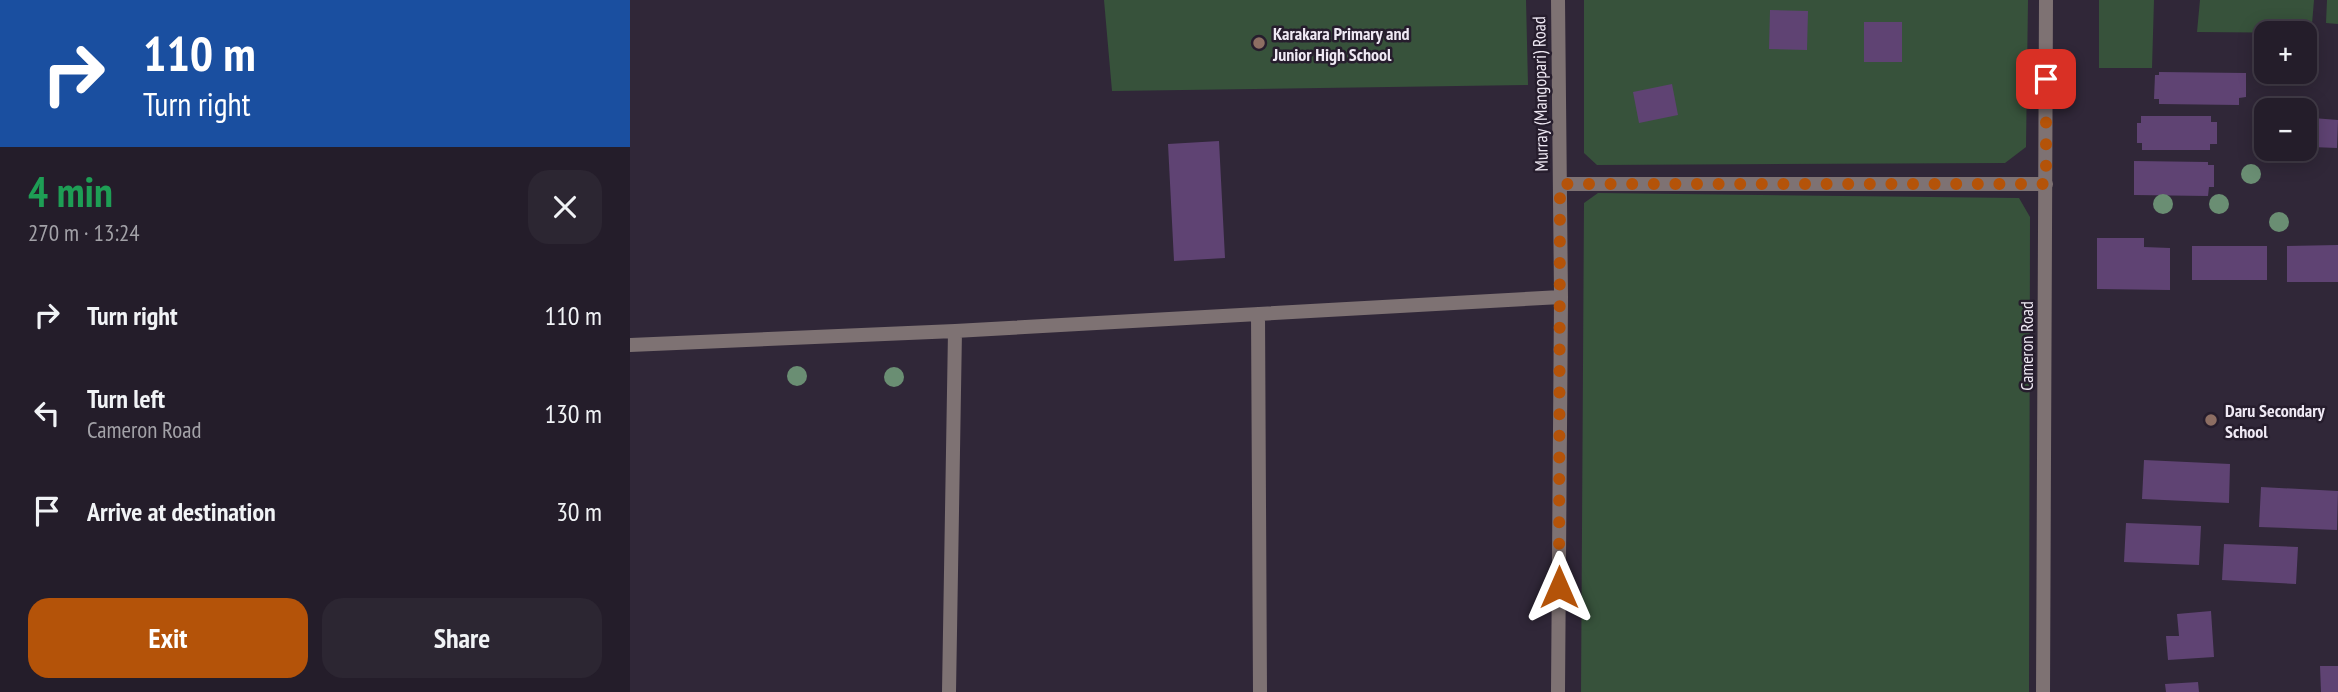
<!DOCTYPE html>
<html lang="en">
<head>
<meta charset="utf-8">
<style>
  :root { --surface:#241d2a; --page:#2c2632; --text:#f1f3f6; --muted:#a3a2a8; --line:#413b47; --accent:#b45309 }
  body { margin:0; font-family:"PT Sans Narrow",sans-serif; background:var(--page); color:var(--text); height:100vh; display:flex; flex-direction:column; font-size:26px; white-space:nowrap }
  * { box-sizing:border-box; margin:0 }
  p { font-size:23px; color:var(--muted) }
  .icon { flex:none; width:38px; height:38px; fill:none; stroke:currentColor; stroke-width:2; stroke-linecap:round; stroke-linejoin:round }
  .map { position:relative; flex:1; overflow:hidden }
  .sheet { display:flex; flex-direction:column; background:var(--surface); width:630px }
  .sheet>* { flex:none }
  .hud { background:#1a4fa0; color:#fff; overflow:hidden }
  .fabs { position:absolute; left:1624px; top:21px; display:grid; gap:14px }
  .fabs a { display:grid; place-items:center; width:63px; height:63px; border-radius:14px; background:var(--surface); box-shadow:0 4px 18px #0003,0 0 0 2px var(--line); font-size:35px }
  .pin { position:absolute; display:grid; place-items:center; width:60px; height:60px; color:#fff; margin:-30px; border-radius:14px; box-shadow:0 4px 10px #0006 }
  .me { position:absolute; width:77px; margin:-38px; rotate:0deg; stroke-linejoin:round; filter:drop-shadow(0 0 5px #0008) }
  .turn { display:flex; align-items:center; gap:24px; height:147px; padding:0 28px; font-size:32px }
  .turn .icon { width:91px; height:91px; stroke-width:2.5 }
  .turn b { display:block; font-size:49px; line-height:60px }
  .round { display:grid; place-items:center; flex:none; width:74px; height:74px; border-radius:21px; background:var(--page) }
  .head { display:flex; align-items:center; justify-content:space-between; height:119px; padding:0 28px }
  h1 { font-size:42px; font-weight:800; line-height:52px; color:#1e9e55 }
  .primary-button { display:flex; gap:14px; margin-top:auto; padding:14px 28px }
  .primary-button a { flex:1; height:80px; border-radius:21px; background:var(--accent); color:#fff; font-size:28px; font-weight:800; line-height:80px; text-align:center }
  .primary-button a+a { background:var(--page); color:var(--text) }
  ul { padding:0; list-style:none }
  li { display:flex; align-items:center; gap:21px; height:98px; padding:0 28px }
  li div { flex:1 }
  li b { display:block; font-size:26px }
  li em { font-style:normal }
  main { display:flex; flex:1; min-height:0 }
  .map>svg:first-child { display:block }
  .green { fill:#37523b }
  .building { fill:#5f4373 }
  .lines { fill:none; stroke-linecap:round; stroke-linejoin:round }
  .street { stroke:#7e7273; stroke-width:14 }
  .tree { fill:#6a8e73 }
  .route { stroke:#b45309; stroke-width:12; stroke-dasharray:0 21.6 }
  .education-dot { fill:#8d6e63; stroke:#261d2d; stroke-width:2.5 }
  .labels { text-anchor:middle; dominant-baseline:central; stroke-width:5; stroke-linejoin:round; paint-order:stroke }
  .poi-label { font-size:18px; font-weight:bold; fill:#efe9f4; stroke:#261d2d; text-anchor:start }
  .street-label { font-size:18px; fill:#efe9f4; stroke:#261d2d }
</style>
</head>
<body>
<main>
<section class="sheet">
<div class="hud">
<div class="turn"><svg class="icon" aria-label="right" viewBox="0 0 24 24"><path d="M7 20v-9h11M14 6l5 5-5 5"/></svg><div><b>110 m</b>Turn right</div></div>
</div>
<div class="head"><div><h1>4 min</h1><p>270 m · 13:24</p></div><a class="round"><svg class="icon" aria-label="close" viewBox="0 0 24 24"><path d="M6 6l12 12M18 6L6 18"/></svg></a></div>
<ul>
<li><svg class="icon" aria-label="right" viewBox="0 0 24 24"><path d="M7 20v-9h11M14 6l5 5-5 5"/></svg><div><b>Turn right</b></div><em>110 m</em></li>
<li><svg class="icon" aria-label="left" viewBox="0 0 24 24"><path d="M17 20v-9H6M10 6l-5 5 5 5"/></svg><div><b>Turn left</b><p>Cameron Road</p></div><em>130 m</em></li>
<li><svg class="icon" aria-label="arrive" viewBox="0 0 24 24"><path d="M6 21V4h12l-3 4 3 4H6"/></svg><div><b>Arrive at destination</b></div><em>30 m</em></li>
</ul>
<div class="primary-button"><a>Exit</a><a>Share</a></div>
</section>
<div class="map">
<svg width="1708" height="692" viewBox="0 0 1708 692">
  <rect width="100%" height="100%" fill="#302738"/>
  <!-- green -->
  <path class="green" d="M474 0H896L898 85 482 91Z
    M954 0H1398L1396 147 1375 163 967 165 954 153Z
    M1469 0H1524L1522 68H1469Z
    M1570 0H1684L1681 36 1675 35V33L1567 32Z
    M1697 0H1708V24L1696 23Z
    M968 193 1389 198 1400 217 1399 692H951L954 203Z"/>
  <!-- building -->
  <path class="building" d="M1140 10 1178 11 1177 50 1139 49Z
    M1234 22H1272V62H1234Z
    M1529 72 1616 73V97L1609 98V105L1529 104V99H1524L1525 75H1529Z
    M1042 84 1048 115 1009 123 1003 92Z
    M1511 116H1581V122H1587V144H1580V150H1512V143H1507V123H1511Z
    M1683 118 1708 120 1707 148 1682 147Z
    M589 141 595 258 544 261 538 144Z
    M1504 161 1578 162V165H1584V187H1579L1578 196 1504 195Z
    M1467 238H1514V247L1540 248V290L1467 289Z
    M1708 245V282H1657V246Z
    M1562 246H1637V280H1562Z
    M1514 460 1600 464 1599 503 1512 499Z
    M1631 487 1708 491 1707 530 1629 527Z
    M1496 523 1571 526 1569 565 1494 562Z
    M1594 544 1668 547 1666 584 1592 580Z
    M1581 611 1584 657 1538 660 1536 636H1549L1547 614Z
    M1690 666H1708V692H1691Z
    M1568 682 1569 692H1536L1535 684Z"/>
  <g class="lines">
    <!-- street -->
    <path class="street" d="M928 0 931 297 928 692
      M930 184H1416
      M628 314 630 692
      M0 345 325 331 931 297
      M319 692 325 331
      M1413 692 1416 0"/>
  </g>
  <!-- trees -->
  <g class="tree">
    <circle cx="1621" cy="174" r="10"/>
    <circle cx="1533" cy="204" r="10"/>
    <circle cx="1589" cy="204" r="10"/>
    <circle cx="1649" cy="222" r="10"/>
    <circle cx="167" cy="376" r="10"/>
    <circle cx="264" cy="377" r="10"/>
  </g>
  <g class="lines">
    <!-- route -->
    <path class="route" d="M929 587 930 184H1416V79"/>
  </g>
  <!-- markers -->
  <g class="education-dot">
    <circle cx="629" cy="43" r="7"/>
    <circle cx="1581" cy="420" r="7"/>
  </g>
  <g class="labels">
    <!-- poi labels -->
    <g class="poi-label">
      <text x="643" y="33">Karakara Primary and<tspan x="643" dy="21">Junior High School</tspan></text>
      <text x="1595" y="410">Daru Secondary<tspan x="1595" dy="21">School</tspan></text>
    </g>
    <!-- street labels -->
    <g class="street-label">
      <text transform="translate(910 94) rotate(-91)">Murray (Mangopari) Road</text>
      <text transform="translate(1396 346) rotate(-90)">Cameron Road</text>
    </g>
  </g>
</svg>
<div class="fabs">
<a>+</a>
<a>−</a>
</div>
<div class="pin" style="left:1416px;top:79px;background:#d93025"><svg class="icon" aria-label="arrive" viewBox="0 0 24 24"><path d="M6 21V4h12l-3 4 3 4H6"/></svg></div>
<svg class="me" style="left:929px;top:587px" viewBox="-20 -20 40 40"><path d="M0-17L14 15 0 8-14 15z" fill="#b45309" stroke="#fff" stroke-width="4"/></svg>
</div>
</main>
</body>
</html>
